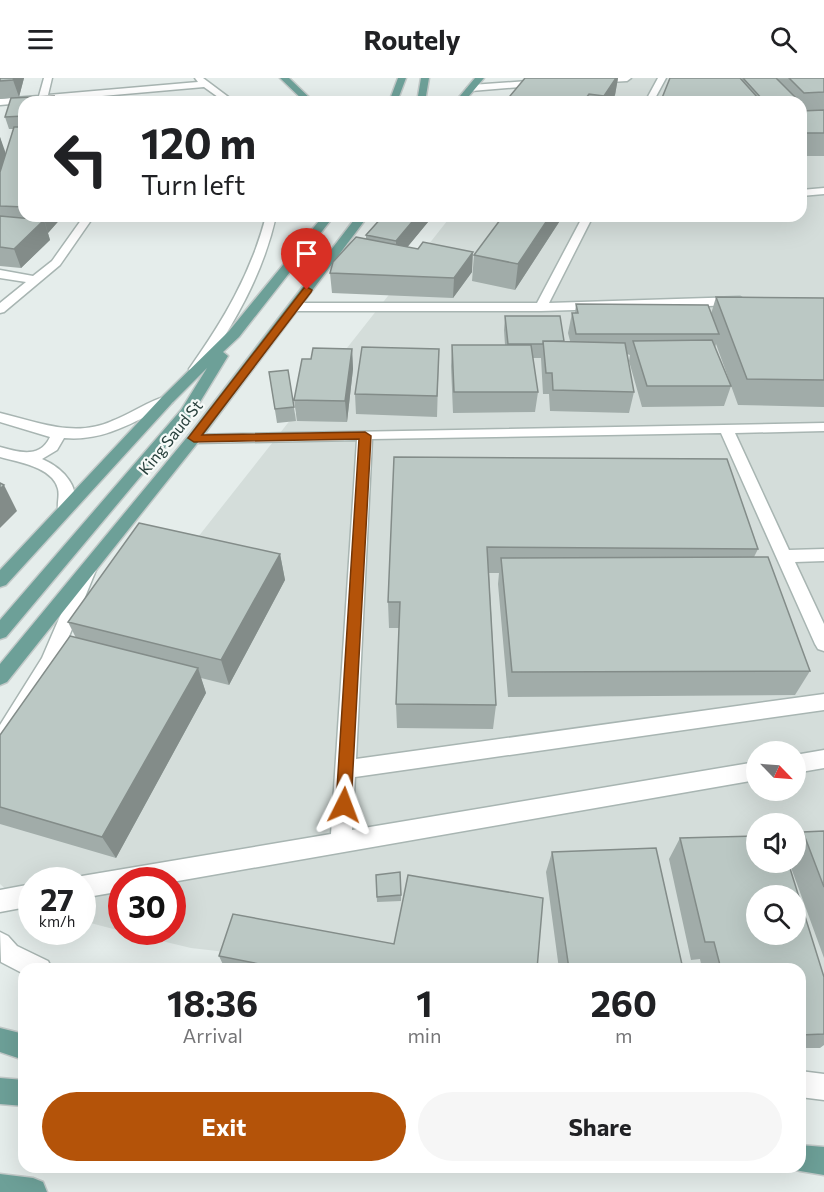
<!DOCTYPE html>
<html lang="en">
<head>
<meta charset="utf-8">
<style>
  :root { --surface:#fff; --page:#f6f6f6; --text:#202124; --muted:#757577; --accent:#b45309 }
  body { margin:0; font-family:Commissioner,sans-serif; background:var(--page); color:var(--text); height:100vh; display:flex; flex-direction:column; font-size:22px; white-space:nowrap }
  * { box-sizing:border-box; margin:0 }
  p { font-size:20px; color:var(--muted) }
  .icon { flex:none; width:33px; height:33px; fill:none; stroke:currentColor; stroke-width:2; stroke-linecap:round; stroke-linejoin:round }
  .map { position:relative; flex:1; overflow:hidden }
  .panel { position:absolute; left:18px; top:885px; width:788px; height:210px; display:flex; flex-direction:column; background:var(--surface); border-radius:18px; box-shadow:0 6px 24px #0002 }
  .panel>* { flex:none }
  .guide { position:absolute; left:18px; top:18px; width:789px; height:126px; border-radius:18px; box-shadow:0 6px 24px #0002; background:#fff; color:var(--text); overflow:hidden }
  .needle { width:39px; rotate:115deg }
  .controls { position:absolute; left:746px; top:663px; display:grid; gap:12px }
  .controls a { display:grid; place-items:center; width:60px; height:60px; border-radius:50%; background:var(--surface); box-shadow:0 6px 24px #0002; font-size:30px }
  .speed { position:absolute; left:18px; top:789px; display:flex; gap:12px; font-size:30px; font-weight:700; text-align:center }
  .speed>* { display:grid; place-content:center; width:78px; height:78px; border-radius:50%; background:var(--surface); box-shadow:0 6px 24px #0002; line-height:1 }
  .speed small { font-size:15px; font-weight:400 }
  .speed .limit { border:9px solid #d22; background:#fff; color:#111 }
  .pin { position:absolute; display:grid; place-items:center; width:51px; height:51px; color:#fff; margin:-62px -26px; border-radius:50% 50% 50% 0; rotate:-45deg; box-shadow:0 0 6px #0007 }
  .pin .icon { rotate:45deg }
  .me { position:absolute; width:66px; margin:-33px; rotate:3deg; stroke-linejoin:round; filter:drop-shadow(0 0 4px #0008) }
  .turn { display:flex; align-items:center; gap:21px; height:126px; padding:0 24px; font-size:27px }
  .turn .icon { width:78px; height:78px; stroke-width:2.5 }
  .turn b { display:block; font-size:42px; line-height:51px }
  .eta { display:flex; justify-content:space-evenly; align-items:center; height:102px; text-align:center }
  .eta b { font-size:36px; font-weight:700; line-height:42px }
  .primary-button { display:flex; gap:12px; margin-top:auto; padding:12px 24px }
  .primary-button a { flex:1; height:69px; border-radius:36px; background:var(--accent); color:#fff; font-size:24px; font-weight:700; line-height:69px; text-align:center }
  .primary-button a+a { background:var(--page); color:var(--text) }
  header { display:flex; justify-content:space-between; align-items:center; height:78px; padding:0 24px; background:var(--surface); font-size:27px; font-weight:700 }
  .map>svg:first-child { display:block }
  .built { fill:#d4ddda; fill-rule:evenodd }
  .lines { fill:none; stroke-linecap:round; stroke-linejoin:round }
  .minor-casing { stroke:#a8b5b2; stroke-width:3 }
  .major-casing { stroke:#c2c9c8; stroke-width:3 }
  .minor { fill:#fff; fill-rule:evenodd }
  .major { fill:#6da098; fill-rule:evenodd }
  .wall { fill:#a1aca9 }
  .shaded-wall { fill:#838c89 }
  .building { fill:#bbc8c4; stroke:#838c89; stroke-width:1.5; fill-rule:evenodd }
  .route { fill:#b45309; stroke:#753606; stroke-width:1.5 }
  .labels { text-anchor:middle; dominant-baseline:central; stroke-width:4.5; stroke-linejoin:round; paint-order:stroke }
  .street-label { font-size:16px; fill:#263e3a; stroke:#f6faf8 }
</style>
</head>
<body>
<header><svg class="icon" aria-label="menu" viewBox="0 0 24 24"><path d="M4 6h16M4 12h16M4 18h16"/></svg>Routely<svg class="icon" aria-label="search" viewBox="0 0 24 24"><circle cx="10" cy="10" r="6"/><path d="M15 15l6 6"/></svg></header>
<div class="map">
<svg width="824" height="1114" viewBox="0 0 824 1114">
  <rect width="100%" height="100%" fill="#e5edeb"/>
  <!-- built -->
  <path class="built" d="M552 0H824V941L800 891H375L191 870 124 854H172V802H122L121 853 83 843 82 802H32L31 830 24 828 0 806V746L53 643 451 138H801V24H534ZM756 674H795V712H756ZM756 746H795V784H756ZM756 818H795V856H756Z"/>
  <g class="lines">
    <defs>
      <path id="minor" d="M44 0H52L48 17 198 4 195 0H203L235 24H225L204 9 0 27V21L39 18Z
        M590 0H631L627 3 593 5 589 2Z
        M658 0H666L653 24H645Z
        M542 2 546 5 545 7 471 13 467 10 471 7Z
        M824 110V116L801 118V112Z
        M84 138H94L60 187 4 234 0 235V225L26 204 0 200V192L33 198 52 183Z
        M266 138H276C263 196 235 245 201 294H191L189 291C223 243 251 196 266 138Z
        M583 138H593L549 225 740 219 746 223 740 227 541 233H295L289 229 295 225H537Z
        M167 318 174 322 172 325C137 342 105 364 64 360L57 372 42 381C63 390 84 411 71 435H59C56 427 60 419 58 411 53 389 18 384 0 379V369C18 374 40 381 50 359L0 344V335C38 344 74 360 112 343 131 336 148 323 167 318Z
        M824 345V353L735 355 789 472 824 471V483L795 484 824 546V573L818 571 815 566 721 355 372 361 356 681 824 616V632L355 699 352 752 756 684V702L172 804 122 802V813L82 820V802H74L82 798 331 756 357 362 194 365 189 363 187 360 189 357Z
        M88 486 94 488 96 492 59 583 7 670 0 672V647L42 580 80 492 82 488Z
        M824 672V690L795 695V677Z
        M32 806V828L0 834V812Z
        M0 854 8 858 17 868 48 883 52 891H24V896L1 884Z
        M800 993 824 996V1022L800 1019Z"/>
      <path id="major" d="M280 0H289L314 24H305Z
        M398 0H406L397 24H389Z
        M421 0H429L425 24H417Z
        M475 0H484L464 24H455Z
        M323 138H334L239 259 223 274 228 278 192 337 6 559 0 561V542L181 332 207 290 172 325 6 507 0 509V492L162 319 229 253Z
        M357 138H368L199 363 7 604 0 607V586L189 357Z
        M0 950 24 956V982L0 974Z
        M0 1000 24 1002V1028L0 1026Z
        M800 1067 824 1069V1097L800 1093 790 1090 800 1089Z
        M0 1096 33 1100 43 1104 47 1114H0Z"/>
    </defs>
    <!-- minor casing -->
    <use href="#minor" class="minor-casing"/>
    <!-- major casing -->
    <use href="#major" class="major-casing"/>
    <!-- minor -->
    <use href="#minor" class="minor"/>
    <!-- major -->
    <use href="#major" class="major"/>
  </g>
  <!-- wall -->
  <path class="wall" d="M0 0H24L19 19 0 21Z
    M525 0H618L615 17 611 24H505Z
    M670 0H824V78H801V24H661Z
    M24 24V138H63L48 155 50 162 21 190 0 188V59L5 77 14 51H9L5 39Z
    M383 138H433L407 169 472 194 453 220 332 215 330 195 366 161V157Z
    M563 138 515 212 472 203 474 177Z
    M716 219 824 220V329L738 327 716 266 715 270 731 308 724 328 642 329 629 283 630 277 627 276 634 314 629 335 550 333 549 316H543L541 280H533L538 314 535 334 453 335 451 288 452 267H505L504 252 505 238 564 263H570L568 255 572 235H575L576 226 711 236Z
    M352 271 353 291 347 344 297 343 294 322 311 281Z
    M439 271 437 339 356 336 355 316Z
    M269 294 294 329 296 343 277 345Z
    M394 379 758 471 754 479 810 593 795 617 508 619 498 506 499 495H489L496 627 493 651 397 650 396 626 399 550H389L388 524Z
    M280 476 285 502 229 607 201 600 206 615 116 780 0 746V657L76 560 68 544Z
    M824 753V880L789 784H795V764L803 754Z
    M680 760 824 899V967L820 970H800V891H702L700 881 691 882 669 781Z
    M552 774 683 891H559L546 794Z
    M376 797 401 817V823L377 824Z
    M394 866 537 891H225L219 878Z"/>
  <!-- shaded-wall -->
  <path class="shaded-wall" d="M14 0H24L19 19 13 2Z
    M616 0H618L615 17 611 24H603L604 18Z
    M589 16 587 24H583Z
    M0 59 5 73 7 88 0 107Z
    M43 138H63L48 155Z
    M417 138H433L396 183V163Z
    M550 138H563L515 212 518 186Z
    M44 142 50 162 21 190 14 171Z
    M473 174 472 194 453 220 454 200Z
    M352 271 353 291 347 344 345 323Z
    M4 407 17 433 0 450V411Z
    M280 476 285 502 229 607 221 582Z
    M198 590 206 615 116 780 102 759Z"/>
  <!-- building -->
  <path class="building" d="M0 0H14L13 2 0 3Z
    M525 0H616L604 18 589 16 583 24H505Z
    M670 0H740L758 20 663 22 662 20Z
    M743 0H776L797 21 763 22Z
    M789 0H824V14L804 15Z
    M54 18 52 24H24V38L5 39 11 20Z
    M824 32V55H801V33Z
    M14 49H24V129L0 128V94Z
    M0 138 44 142 14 171 0 169Z
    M383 138H417L396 163 366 157Z
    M503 138H550L518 186 474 177Z
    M356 159 418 171 423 164 473 174 454 200 330 195 333 184Z
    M716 219 824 220V302L747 301Z
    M576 226 708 227 719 256H576L572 235H578Z
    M505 238H560L564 263H543V266H508Z
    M712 262 731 308H647L633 263Z
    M543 263 625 265 634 314 553 312 552 295H546Z
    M452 267H531L538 314H454Z
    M362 269 439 271 437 318 355 316Z
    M313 270 352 271 345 323 294 322 302 281H311Z
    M288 292 294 329 275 331 269 294Z
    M394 379 727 381 758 471 487 469 496 627 396 626 400 524H388Z
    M0 405 4 407 0 411Z
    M139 445 280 476 221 582 68 544Z
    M768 479 810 593 512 594 501 480Z
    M70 558 198 590 102 759 0 729V657Z
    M824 753V809L803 754Z
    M756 758V784H788L824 899V956L800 957V891H721L714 864H705L680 760ZM756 818H795V856H756Z
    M656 770 683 891H569L552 774Z
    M400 794 401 817 377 819 376 797Z
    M408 797 543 820 537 891H285L219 878 233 836 394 866Z"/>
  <!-- route -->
  <path class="route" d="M307 209 312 212 311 214 202 357 365 354 371 358 351 727 349 732 344 735 338 732 336 727 359 361 194 364 188 360 304 210Z"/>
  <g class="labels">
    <!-- street labels -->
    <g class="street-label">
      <text transform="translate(170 359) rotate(-51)">King Saud St</text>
    </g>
  </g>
</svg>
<div class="controls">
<a><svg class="needle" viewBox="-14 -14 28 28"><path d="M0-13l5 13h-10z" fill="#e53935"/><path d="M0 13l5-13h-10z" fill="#757577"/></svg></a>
<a><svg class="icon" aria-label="sound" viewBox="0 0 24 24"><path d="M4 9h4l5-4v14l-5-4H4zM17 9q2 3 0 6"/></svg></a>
<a><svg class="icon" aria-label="search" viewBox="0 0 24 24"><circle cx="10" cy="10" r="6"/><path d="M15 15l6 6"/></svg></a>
</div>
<div class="speed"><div>27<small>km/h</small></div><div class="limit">30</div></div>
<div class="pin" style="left:307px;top:212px;background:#d93025"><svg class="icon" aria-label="arrive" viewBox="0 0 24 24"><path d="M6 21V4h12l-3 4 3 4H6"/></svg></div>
<svg class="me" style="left:344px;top:727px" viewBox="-20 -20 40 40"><path d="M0-17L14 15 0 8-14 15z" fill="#b45309" stroke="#fff" stroke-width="4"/></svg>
<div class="guide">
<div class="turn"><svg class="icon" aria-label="left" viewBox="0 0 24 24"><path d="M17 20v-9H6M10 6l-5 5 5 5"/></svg><div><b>120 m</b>Turn left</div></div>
</div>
<section class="panel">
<div class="eta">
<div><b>18:36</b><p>Arrival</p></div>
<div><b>1</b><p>min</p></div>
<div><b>260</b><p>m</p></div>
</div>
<div class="primary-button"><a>Exit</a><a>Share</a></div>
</section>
</div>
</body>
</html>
